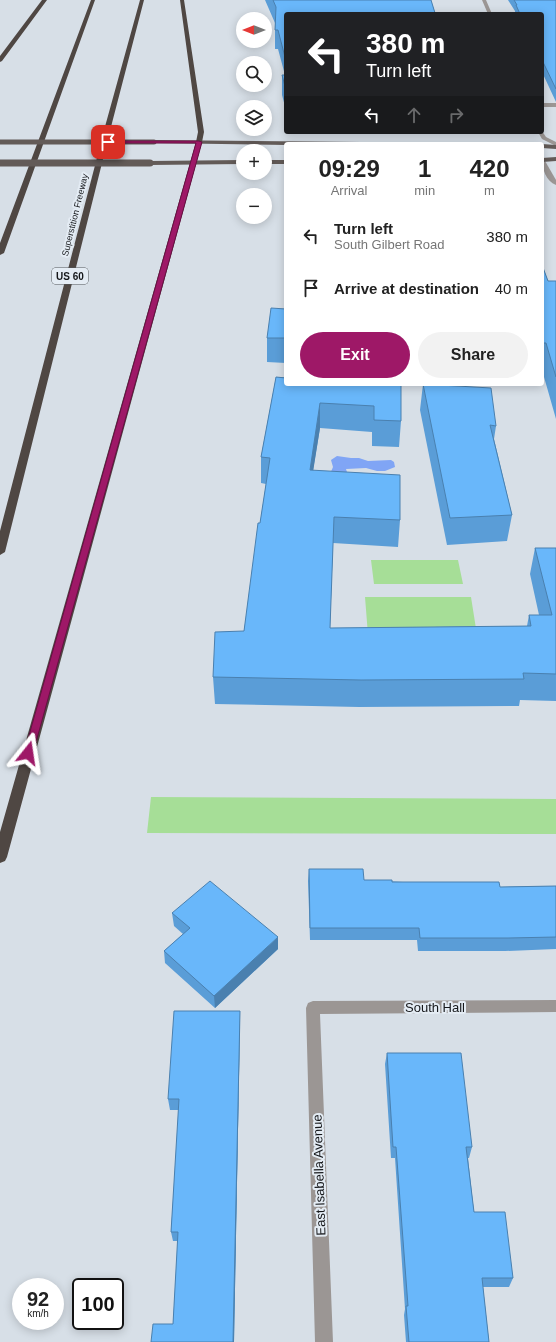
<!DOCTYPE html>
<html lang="en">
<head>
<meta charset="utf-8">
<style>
  :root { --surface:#fff; --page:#f2f2f2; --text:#222; --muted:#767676; --accent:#9e1867 }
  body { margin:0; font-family:Arial,sans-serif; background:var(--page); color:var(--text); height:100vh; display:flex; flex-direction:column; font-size:15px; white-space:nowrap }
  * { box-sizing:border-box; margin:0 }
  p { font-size:13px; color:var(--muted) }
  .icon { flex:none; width:22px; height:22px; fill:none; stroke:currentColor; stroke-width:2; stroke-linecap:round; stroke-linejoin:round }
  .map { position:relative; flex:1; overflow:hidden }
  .sheet { position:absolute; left:284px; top:142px; width:260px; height:244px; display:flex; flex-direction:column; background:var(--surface); border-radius:4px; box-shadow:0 2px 10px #0003 }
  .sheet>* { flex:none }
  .banner { position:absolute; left:284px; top:12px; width:260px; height:122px; border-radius:4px; box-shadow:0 2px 10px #0003; background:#202124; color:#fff; overflow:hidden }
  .needle { width:26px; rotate:270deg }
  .controls { position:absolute; left:236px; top:12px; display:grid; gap:8px }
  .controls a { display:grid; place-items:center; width:36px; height:36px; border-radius:50%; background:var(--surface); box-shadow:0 2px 10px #0003; font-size:20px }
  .speed { position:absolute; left:12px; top:1278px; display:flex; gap:8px; font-size:20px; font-weight:700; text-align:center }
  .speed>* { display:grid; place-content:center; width:52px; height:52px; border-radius:50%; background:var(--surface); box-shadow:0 2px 10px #0003; line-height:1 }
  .speed small { font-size:10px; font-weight:400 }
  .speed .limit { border:2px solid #111; border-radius:6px; background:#fff; color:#111 }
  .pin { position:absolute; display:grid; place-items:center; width:34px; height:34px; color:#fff; margin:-17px; border-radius:8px; box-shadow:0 2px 6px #0006 }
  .me { position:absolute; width:44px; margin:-22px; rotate:15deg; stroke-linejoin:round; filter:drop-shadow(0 0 3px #0008) }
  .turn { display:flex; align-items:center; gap:14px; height:84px; padding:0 16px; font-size:18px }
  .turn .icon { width:52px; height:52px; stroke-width:2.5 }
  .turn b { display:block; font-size:28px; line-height:34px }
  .lanes { display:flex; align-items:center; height:38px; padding:0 16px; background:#0003; justify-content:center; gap:20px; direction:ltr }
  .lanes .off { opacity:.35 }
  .eta { display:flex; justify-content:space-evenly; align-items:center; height:68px; text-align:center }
  .eta b { font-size:24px; font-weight:600; line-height:28px }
  .button { display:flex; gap:8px; margin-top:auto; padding:8px 16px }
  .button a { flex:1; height:46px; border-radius:24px; background:var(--accent); color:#fff; font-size:16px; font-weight:600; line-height:46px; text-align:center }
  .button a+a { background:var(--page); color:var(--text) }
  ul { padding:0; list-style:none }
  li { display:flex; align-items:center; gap:12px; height:52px; padding:0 16px }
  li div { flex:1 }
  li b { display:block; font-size:15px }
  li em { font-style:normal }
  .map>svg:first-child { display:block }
  .green { fill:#a6de97 }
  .water { fill:#80a5f5 }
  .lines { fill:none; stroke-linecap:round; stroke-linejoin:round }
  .service { fill:#9b9694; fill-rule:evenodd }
  .minor { fill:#9b9694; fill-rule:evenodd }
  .primary { fill:#635b58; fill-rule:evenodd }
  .motorway { fill:#4f4743; fill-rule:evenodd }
  .primary-bridge-far1 { stroke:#635b58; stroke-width:5 }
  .primary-bridge { stroke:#635b58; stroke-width:7 }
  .wall { fill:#5a9dd7 }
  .shaded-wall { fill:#4a80af }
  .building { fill:#69b7fa; stroke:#4a80af }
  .route { fill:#9e1867; stroke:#671043 }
  .labels { text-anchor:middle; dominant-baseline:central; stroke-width:4; stroke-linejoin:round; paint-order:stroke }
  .far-street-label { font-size:9px; fill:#15171a; stroke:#e4ecf4 }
  .shield { fill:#e4ecf4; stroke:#53575b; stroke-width:1 }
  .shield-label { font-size:10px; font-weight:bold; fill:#15171a }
  .near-street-label { font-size:13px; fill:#15171a; stroke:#e4ecf4 }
</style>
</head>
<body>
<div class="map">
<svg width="556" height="1342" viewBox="0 0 556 1342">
  <rect width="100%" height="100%" fill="#d7dfe7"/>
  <!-- green -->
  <path class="green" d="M371 560H458L463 584H374Z
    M365 597H471L477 635H368Z
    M151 797 556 799V834L147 833Z"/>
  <!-- water -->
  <path class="water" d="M337 456 351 458H359L368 461 391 460 394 462 395 467 385 471H377L366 468 346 469 347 472 330 474 333 467 331 460Z"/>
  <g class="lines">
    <!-- service -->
    <path class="service" d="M542 159 545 161 556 180V185C546 181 542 169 542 159Z"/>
    <!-- minor -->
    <path class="minor" d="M482 0H486L492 14H488Z
      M542 103H556V107H542Z
      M542 131 546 137 556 142V146L542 139 538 132H542Z
      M556 1000V1012L320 1014 333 1342H315L306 1008 308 1003 313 1001Z"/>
    <!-- primary -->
    <path class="primary" d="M154 140 360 142 363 144 286 145 152 143V141Z
      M542 144 556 145V149L542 148Z
      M556 157V161L542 162V158Z
      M243 160V164L150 165 147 163 150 161Z
      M265 160H286V164H265Z"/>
    <!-- motorway -->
    <path class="motorway" d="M42 0H47L2 61 0 62V56Z
      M91 0H95L4 253 0 255V243Z
      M140 0H144L112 123 5 552 0 555V531L106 123Z
      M180 0H184L204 132 202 142 7 857 5 861 0 863V832L196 142 198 132Z"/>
    <!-- primary-bridge-far1 -->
    <path class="primary-bridge-far1" d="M0 142H154"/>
    <!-- primary-bridge -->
    <path class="primary-bridge" d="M0 163H150"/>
  </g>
  <!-- wall -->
  <path class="wall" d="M265 0H431L435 13V14H286V110L282 95V75H285L278 49H275V23Z
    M508 0H556V102L542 72V14H515V11Z
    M542 265 548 281H556V419L542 370Z
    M286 309V363L267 362V338Z
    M276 377 401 384V421L399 447 372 446V432L320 428 313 470 400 520 398 547 333 543 330 628 527 626 529 615H539L530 574 535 548H556V701L520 700 519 706 359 707 215 704 213 677 244 631 266 484 261 483V457Z
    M423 384 496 426 494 439 512 515 507 541 447 545 420 410Z
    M309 869 364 880 500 887 556 886V949L505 951H418L417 940H310L308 881Z
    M172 913 278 949 215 1008 165 963 164 951 183 934 174 926Z
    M240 1011V1023L234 1342H151L173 1324 178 1241H173L171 1232 179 1110H170L168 1099Z
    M387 1053 472 1147 469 1158H468L474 1212 513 1278 509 1287H483L489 1342H406L404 1315 405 1309 395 1158H391L385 1064Z"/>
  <!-- shaded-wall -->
  <path class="shaded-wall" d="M320 403V428L309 497 310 470Z
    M278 937V949L215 1008 214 996Z
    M240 1011V1023L234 1342H233Z"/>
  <!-- building -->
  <path class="building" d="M273 0H431L435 13H432V14H286V61L278 30H275L276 7Z
    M514 0H556V89L542 60V14H520L516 5H517Z
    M282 75H286V90Z
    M542 265 548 281H556V377L546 343H542Z
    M271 308 286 309V338H267Z
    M276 377 286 378V384H401V421L374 420V406L320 403 310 470 400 475V520L334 517 330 628 531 626 529 615H552L535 548H556V674L523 673 524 679 361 680 213 677 215 632 244 631 258 523H260L270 458 261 457Z
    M423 384 491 388 496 426 490 425 512 515 450 518Z
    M309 869H363L364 880H392V882H499L500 887 556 886V937L508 938H420L419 928H310Z
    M210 881 278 937 214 996 164 951 190 928 172 913Z
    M174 1011H240L233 1342H151L153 1324H173L178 1232H171L179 1099H168Z
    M387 1053H461L472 1147H466L474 1212H505L513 1278H482L489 1342H409L406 1306H408L396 1147H393Z"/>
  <!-- route -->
  <path class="route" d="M106 141H199L202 142 33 753 32 755H25L24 753 196 143H108Z"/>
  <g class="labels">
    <!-- far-street labels -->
    <g class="far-street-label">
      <text transform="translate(75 215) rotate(-76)">Superstition Freeway</text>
    </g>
    <!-- shield labels -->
    <rect class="shield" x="52" y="268" width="36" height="16" rx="3"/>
    <g class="shield-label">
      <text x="70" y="276">US 60</text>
    </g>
    <!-- near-street labels -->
    <g class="near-street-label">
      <text x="435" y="1007">South Hall</text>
      <text transform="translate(319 1175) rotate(-92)">East Isabella Avenue</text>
    </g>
  </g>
</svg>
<div class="controls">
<a><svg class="needle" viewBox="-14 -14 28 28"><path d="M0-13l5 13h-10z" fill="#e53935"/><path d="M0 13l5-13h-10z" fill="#767676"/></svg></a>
<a><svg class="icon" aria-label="search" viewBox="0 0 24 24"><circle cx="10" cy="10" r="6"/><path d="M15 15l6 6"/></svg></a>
<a><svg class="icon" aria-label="layers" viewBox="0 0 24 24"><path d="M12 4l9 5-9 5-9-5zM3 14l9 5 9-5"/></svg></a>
<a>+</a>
<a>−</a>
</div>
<div class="speed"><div>92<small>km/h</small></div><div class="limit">100</div></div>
<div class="pin" style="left:108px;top:142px;background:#d93025"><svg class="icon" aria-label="arrive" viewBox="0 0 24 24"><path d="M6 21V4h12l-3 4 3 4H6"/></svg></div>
<svg class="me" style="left:28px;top:753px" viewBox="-20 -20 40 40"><path d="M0-17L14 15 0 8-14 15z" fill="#9e1867" stroke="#fff" stroke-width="4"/></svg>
<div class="banner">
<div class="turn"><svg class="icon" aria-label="left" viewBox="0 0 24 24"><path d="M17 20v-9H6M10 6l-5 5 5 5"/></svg><div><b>380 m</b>Turn left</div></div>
<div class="lanes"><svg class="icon" aria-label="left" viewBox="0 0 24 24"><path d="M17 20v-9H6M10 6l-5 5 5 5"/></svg><svg class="icon off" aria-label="ahead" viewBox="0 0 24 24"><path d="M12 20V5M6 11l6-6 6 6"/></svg><svg class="icon off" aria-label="right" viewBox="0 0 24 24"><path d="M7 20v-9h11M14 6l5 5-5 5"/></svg></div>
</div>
<section class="sheet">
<div class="eta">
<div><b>09:29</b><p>Arrival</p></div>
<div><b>1</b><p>min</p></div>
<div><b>420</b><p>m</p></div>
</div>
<ul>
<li><svg class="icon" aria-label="left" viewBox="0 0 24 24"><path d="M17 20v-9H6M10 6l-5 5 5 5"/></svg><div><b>Turn left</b><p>South Gilbert Road</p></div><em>380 m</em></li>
<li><svg class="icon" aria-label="arrive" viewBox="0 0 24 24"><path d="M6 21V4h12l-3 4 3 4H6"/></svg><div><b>Arrive at destination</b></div><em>40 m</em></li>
</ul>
<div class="button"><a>Exit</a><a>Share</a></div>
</section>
</div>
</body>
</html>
